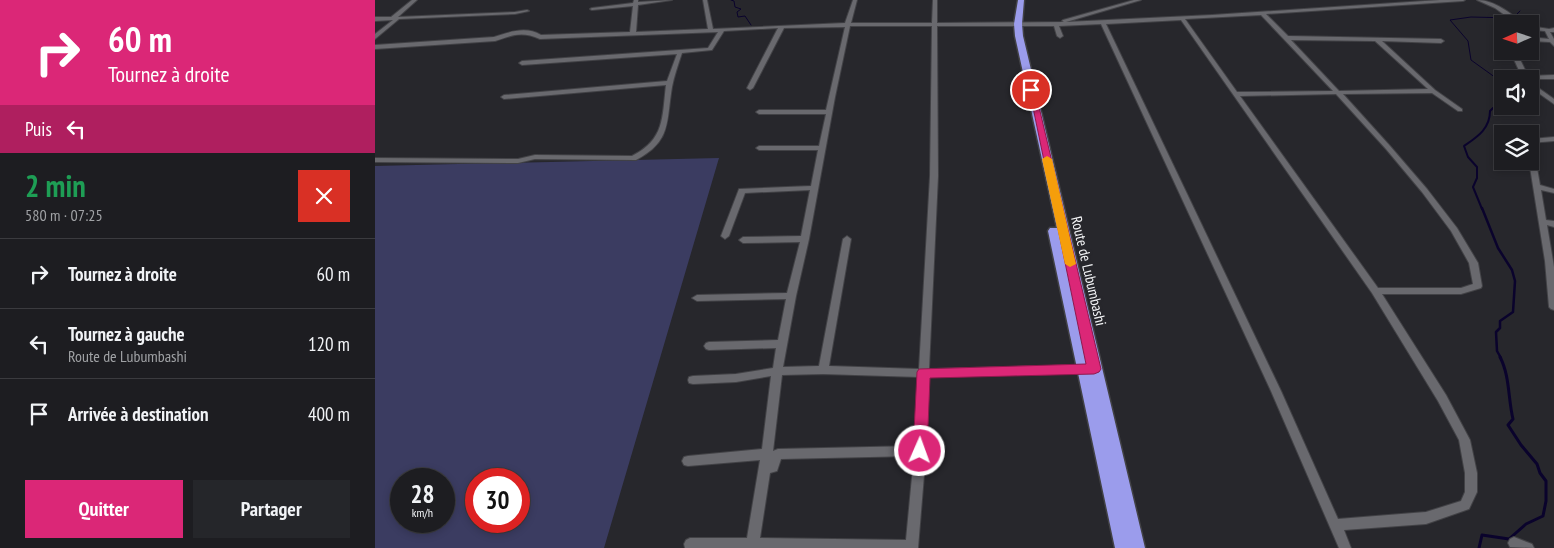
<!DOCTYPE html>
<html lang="fr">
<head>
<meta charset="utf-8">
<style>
  :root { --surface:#1d1d21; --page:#25262a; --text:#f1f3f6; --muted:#a0a2a5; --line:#3b3b3f; --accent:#db2777 }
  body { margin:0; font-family:"PT Sans Narrow",sans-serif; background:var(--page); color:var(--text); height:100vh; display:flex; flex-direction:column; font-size:19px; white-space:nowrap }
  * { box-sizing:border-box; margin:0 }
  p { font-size:16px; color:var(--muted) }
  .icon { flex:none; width:28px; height:28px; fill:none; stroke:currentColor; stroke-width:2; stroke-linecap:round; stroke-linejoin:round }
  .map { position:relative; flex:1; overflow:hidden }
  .side { display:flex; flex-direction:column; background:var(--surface); width:375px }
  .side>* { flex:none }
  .banner { background:#db2777; color:#fff; overflow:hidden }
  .needle { width:32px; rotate:267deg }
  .tools { position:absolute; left:1119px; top:15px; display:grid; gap:10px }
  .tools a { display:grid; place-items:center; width:45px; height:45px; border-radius:0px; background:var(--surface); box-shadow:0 2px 8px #0003,0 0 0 1px var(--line); font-size:25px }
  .speed { position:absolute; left:15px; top:468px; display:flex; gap:10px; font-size:25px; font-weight:700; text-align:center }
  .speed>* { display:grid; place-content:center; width:65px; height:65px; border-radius:50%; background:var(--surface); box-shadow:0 2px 8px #0003,0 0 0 1px var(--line); line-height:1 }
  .speed small { font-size:12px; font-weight:400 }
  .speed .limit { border:8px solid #d22; background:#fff; color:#111 }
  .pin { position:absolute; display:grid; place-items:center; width:42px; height:42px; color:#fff; margin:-21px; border:2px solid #fff; border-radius:50%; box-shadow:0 1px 5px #0007 }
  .me { position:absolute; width:55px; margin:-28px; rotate:2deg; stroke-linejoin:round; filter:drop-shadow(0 0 4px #0008) }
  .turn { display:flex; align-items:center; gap:18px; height:105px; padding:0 25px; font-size:22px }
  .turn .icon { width:65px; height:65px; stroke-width:2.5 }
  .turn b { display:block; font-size:35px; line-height:42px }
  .then { display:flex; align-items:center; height:48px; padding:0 25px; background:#0003; gap:10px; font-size:19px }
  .round { display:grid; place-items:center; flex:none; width:52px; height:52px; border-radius:0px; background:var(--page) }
  .head { display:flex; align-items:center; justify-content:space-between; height:85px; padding:0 25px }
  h1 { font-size:30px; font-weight:800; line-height:38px; color:#1e9e55 }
  .cta { display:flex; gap:10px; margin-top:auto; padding:10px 25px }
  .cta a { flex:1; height:58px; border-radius:0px; background:var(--accent); color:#fff; font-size:20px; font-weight:800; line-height:58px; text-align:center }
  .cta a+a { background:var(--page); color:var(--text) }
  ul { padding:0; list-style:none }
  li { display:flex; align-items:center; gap:15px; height:70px; padding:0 25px; border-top:1px solid var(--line) }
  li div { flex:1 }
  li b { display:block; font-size:19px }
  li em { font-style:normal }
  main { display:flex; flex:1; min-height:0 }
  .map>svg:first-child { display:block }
  .green { fill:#3b3c61; fill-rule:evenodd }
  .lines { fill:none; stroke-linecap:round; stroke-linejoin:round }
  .stream-far3 { stroke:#0a032c; stroke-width:1 }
  .stream-far2 { stroke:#0a032c; stroke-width:2 }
  .stream-far1 { stroke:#0a032c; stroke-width:2.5 }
  .stream { stroke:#0a032c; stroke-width:3 }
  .minor-casing { stroke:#424246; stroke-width:2 }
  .highway-casing { stroke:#424246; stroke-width:3 }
  .minor { fill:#69696e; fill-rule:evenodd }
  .highway { fill:#9b9cec; fill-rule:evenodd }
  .route { fill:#db2777; stroke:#8e194d }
  .slow { fill:#f59e0b }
  .labels { text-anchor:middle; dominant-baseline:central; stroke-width:5; stroke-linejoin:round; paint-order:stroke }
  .street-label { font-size:15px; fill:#f3f4f6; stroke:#27272c }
</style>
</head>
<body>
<main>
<section class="side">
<div class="banner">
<div class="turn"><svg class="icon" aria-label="right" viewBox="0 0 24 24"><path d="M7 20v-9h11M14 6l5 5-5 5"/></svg><div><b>60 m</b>Tournez à droite</div></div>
<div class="then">Puis<svg class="icon" aria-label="left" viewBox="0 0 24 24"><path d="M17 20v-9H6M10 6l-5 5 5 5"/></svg></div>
</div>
<div class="head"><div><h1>2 min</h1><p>580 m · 07:25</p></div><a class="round" style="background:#d93025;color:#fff"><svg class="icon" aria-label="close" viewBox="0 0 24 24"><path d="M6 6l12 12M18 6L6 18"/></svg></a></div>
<ul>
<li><svg class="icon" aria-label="right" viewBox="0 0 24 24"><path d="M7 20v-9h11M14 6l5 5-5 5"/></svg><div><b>Tournez à droite</b></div><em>60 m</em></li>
<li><svg class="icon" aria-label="left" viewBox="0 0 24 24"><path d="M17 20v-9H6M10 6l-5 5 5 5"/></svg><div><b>Tournez à gauche</b><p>Route de Lubumbashi</p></div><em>120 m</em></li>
<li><svg class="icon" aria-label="arrive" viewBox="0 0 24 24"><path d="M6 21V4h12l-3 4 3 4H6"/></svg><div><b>Arrivée à destination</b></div><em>400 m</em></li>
</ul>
<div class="cta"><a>Quitter</a><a>Partager</a></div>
</section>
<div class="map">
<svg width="1179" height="548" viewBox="0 0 1179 548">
  <rect width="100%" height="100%" fill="#27272c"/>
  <!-- green -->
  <path class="green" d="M344 158 229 548H0V166ZM26 479H69V521H26ZM101 479H144V521H101Z"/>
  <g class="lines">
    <!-- stream-far3 -->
    <path class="stream-far3" d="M356 0 359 1 360 7 366 9 362 12 363 17 370 16 376 25
      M1128 83 1096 60 1093 41 1075 20 1096 17 1138 18 1145 11"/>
    <!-- stream-far2 -->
    <path class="stream-far2" d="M1107 209 1098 187 1102 178V167L1093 157 1089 146C1102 137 1115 129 1115 111L1118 108 1143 106"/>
    <!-- stream-far1 -->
    <path class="stream-far1" d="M1107 208 1123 248 1137 270 1140 281 1138 312 1125 321V328L1121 332 1122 351 1126 358"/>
    <!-- stream -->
    <path class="stream" d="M1104 548 1107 535 1134 539 1151 524 1168 516 1171 501V481L1165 473 1162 464 1146 445 1133 425 1138 419C1133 399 1135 376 1125 357"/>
    <defs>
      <path id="minor" d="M37 0H42L23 17 140 12 152 10 154 11 140 14 24 19 0 39V34L18 20 0 21V17H16Z
        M259 0H263V2L297 0 263 5 261 32 333 29 328 0H332L338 29 470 23 478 0H482L476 23H557L558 0H562V23L689 22 687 21 688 20 759 0H766L691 22 837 15 1065 0H1090L1088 1 891 14 913 36 1066 39 1069 41 1066 43 1007 41 1060 90 1087 109V111H1083L1057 93 968 94 1015 146 1052 189 1082 228 1103 263 1107 286 1106 288 1086 294H1007L1071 395 1095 440 1102 473V492L1094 509 1051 524 969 530 976 548H964L896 391 726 24 684 26 688 36 685 38 682 36 679 26H562L563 176 554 369 714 365 718 366 719 369 718 372 714 373 554 377 551 451 543 548H310L309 544 311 540 315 538H372L385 460 313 466 309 465 307 461 309 457 313 456 387 449 396 376 361 382 318 384 314 383 313 380 314 377 318 376 361 374 398 368 401 348 334 350 331 349 329 346 331 343 334 342 403 340 411 299 322 301 317 298 322 295 412 293 425 242 368 243 364 240 368 237 426 236 435 190 370 193 354 236 350 239 346 236 364 189 436 186 443 150H384L381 148 384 146H444L451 114H384L381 112 384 110H451L470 27 409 28 378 88 375 90 372 88 403 28 349 31 337 50 307 53C303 65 299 76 297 87 291 122 297 141 261 160L160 159 143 163 0 162V158L143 159 160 155 257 156C290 139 287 118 291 85L129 99 126 97 129 95 292 81 302 54 147 65 144 63 147 61 333 48 343 32 165 39C147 31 138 35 120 41L0 49V45L119 37C134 32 151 26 166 35L255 32 258 6 217 10 215 9 217 8 258 3ZM886 15 958 91 862 92 810 19ZM806 20 997 293 1063 401 1084 440 1090 473V492L1086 501 1051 512 963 519 906 391 731 24ZM475 26H557L555 176 544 369 454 366 476 239 472 236 468 239 444 366 408 367 421 296 434 239 460 97ZM916 40 1000 41 1053 89 964 91ZM961 94 1011 149 1047 192 1076 231 1094 263 1098 284 1086 288H1003L865 96ZM448 374 544 377 540 446 403 449 398 451 407 375ZM539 456 531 540 385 538 395 473 402 471 406 459Z
        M1102 0C1119 0 1136 13 1148 24H1142L1120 8Z
        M1155 26 1174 29 1179 28V32H1175L1179 39V46L1175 42 1155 41V37L1174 39 1170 31 1155 30Z
        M1135 51H1141L1153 76 1179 75V79H1148Z
        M1155 82 1179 99V104L1155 87Z
        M1179 137V141L1155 143 1158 145 1165 185 1179 189V193L1166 190 1171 220 1179 221V227L1172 225 1179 267V310L1176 309 1174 307 1170 261 1154 161 1155 139Z
        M1139 537 1157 544 1159 548 1135 547 1133 543 1135 539Z"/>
      <path id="highway" d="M643 0H649L647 24 648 36 770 548H740L673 231 675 228H682L640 36 639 24Z"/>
    </defs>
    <!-- minor casing -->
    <use href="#minor" class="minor-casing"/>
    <!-- highway casing -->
    <use href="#highway" class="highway-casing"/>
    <!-- minor -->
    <use href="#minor" class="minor"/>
    <!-- highway -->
    <use href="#highway" class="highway"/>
  </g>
  <!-- route -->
  <path class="route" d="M654 88 660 90 726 369 724 372 719 374 555 378 552 451 550 456 545 458 540 456 538 451 542 372 544 369 711 364Z"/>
  <!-- slow -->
  <path class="slow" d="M672 156 677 159 701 264 695 267 690 264 667 159Z"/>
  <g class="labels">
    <!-- street labels -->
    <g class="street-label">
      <text transform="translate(714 271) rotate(77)">Route de Lubumbashi</text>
    </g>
  </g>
</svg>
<div class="tools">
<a><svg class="needle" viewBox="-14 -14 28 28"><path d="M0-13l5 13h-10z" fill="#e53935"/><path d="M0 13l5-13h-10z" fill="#a0a2a5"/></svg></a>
<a><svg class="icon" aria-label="sound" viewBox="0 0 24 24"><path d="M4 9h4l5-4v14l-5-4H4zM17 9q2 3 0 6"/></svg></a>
<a><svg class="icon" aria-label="layers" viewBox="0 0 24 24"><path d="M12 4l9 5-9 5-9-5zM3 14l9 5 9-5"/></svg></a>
</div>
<div class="speed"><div>28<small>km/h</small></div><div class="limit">30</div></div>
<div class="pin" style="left:656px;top:90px;background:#d93025"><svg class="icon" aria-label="arrive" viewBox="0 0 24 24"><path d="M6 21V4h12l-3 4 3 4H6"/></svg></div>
<svg class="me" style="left:545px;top:451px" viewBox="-20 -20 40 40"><circle r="17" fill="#db2777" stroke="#fff" stroke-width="3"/><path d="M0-11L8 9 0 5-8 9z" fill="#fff"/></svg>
</div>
</main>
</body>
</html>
